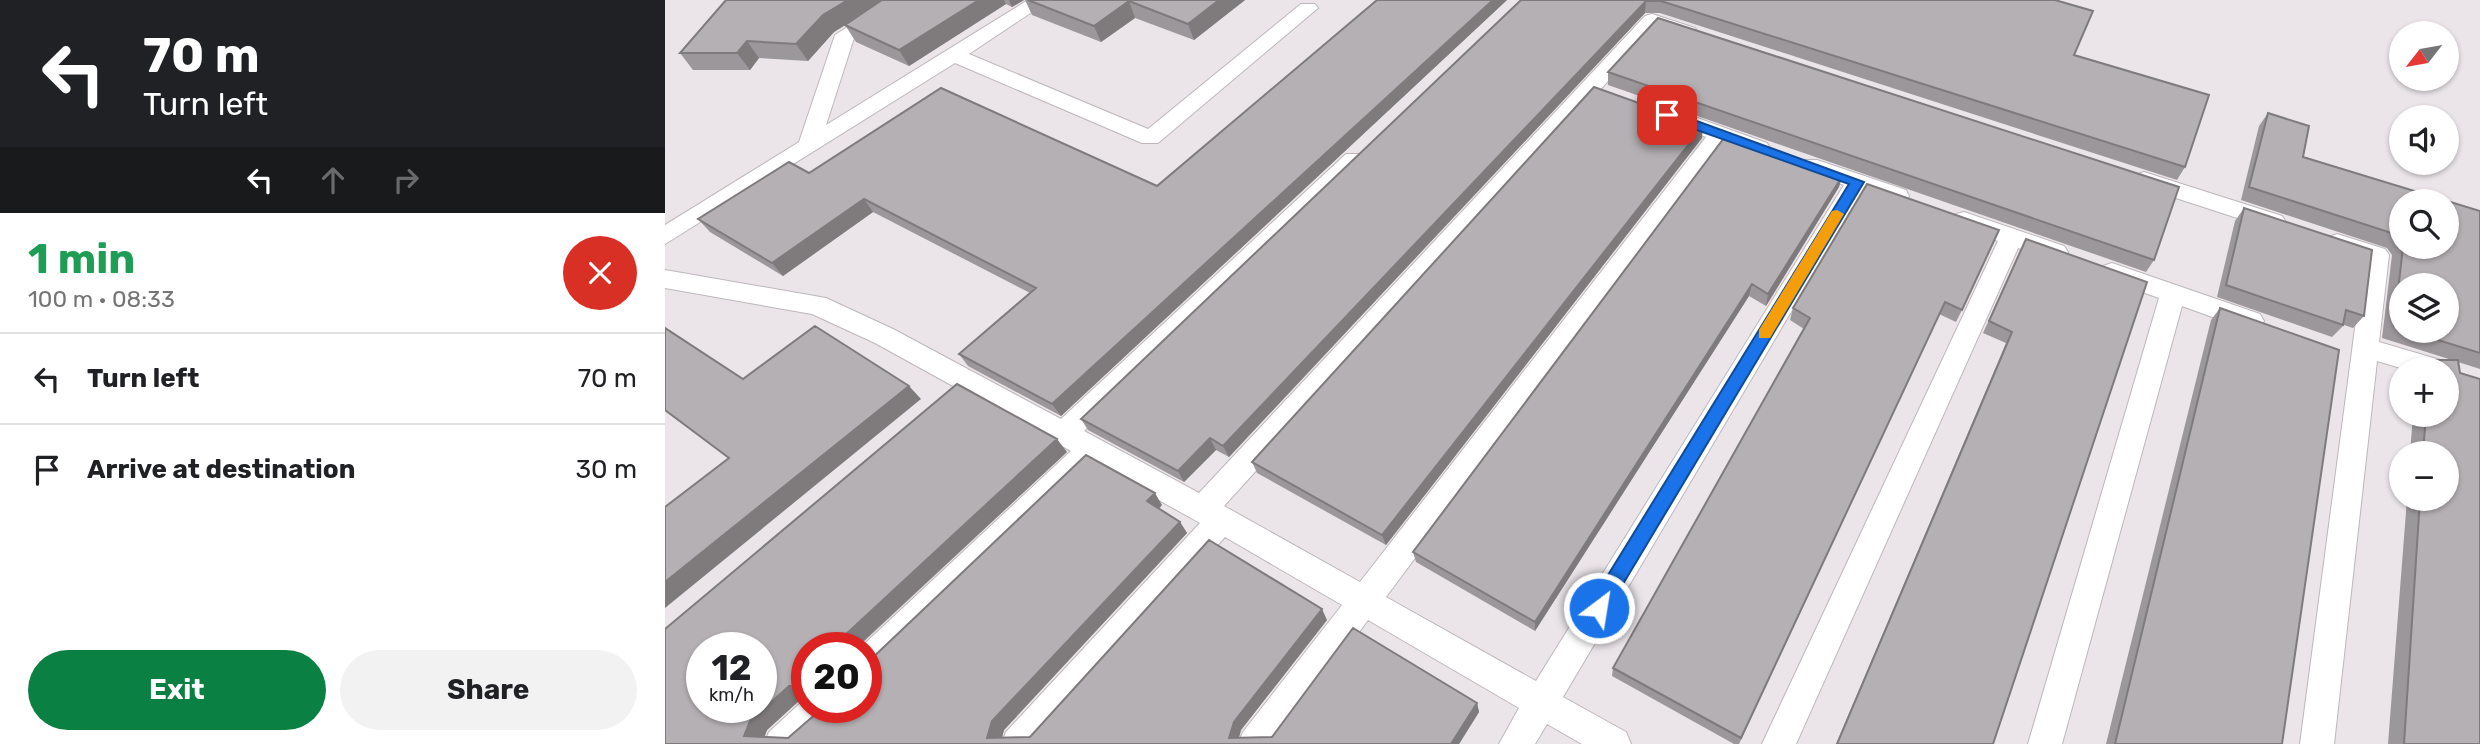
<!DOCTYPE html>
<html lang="en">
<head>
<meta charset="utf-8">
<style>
  :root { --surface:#fff; --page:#f2f2f2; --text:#202124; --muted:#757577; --line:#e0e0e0; --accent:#0b8043 }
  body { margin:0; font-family:Rubik,sans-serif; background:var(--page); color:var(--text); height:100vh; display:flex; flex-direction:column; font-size:26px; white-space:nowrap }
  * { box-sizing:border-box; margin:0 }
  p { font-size:23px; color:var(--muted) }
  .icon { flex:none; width:38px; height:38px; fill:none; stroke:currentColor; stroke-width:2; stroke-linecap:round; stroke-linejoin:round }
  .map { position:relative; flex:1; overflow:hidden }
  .sheet { display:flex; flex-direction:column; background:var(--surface); width:665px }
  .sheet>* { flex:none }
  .hud { background:#202124; color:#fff; overflow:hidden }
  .needle { width:46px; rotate:239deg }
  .buttons { position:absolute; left:1724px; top:21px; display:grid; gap:14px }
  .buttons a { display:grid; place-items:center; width:70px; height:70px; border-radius:50%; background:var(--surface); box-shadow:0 2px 5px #0004; font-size:35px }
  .speed { position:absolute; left:21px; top:632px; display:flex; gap:14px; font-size:35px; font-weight:700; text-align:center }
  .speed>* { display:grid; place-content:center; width:91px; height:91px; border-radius:50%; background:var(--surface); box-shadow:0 2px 5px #0004; line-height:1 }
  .speed small { font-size:18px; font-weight:400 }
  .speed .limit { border:10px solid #d22; background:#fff; color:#111 }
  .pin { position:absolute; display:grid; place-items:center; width:60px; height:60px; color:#fff; margin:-30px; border-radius:14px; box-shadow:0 4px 10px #0006 }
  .me { position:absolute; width:77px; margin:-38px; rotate:31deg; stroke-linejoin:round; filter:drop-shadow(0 0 5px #0008) }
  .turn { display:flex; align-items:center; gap:24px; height:147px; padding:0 28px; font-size:32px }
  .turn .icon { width:91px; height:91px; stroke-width:2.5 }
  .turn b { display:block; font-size:49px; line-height:60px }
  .lanes { display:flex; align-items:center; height:66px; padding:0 28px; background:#0003; justify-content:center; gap:35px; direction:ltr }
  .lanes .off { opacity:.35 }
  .round { display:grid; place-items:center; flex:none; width:74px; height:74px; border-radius:37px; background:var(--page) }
  .summary { display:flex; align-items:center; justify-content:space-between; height:119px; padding:0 28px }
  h1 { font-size:42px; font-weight:700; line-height:52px; color:#1e9e55 }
  .button { display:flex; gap:14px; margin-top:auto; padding:14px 28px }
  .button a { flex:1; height:80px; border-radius:42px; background:var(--accent); color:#fff; font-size:28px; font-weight:700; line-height:80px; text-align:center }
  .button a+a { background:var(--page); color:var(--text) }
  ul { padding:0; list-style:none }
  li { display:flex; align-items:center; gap:21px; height:91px; padding:0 28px; border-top:2px solid var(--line) }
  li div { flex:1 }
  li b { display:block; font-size:26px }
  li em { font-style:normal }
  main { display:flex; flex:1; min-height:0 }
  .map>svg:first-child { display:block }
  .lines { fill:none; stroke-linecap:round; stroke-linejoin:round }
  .service-casing { stroke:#bdb7bb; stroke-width:2 }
  .service { fill:#fff; fill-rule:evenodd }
  .wall { fill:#9c979a; fill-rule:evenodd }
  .shaded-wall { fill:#7f7b7d }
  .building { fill:#b5b0b3; stroke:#7f7b7d; stroke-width:2; fill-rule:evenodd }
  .route { fill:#1a73e8; stroke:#114b97; stroke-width:2 }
  .slow { fill:#f59e0b }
</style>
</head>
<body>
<main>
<section class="sheet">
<div class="hud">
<div class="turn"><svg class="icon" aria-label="left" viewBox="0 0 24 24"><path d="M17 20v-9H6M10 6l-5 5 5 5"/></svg><div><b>70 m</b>Turn left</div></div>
<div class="lanes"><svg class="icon" aria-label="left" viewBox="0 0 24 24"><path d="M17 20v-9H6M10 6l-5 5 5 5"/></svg><svg class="icon off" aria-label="ahead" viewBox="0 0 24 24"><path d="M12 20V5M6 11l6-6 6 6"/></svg><svg class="icon off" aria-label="right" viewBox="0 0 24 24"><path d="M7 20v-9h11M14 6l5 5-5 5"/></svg></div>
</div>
<div class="summary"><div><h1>1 min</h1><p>100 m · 08:33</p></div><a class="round" style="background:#d93025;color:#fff"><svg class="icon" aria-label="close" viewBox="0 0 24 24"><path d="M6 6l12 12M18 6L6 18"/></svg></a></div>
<ul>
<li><svg class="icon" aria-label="left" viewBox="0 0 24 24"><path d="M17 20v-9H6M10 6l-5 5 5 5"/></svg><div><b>Turn left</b></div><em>70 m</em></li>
<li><svg class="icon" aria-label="arrive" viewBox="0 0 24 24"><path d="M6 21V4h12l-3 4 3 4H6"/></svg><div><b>Arrive at destination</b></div><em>30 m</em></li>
</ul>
<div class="button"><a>Exit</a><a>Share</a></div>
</section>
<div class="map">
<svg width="1815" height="744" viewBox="0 0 1815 744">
  <rect width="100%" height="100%" fill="#ebe5e9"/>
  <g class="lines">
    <defs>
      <path id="service" d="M225 0H247L189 38 161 125 363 0H385L304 54 483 129 636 4H650L653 8 493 143H477L290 63 0 244V225L134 142 170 35Z
        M987 14 1030 28 1033 32 1023 38 991 28 559 506 695 582 1041 137 997 121 994 116 997 111H1013L1102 143 1105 148 1102 153 1094 155 1059 143 721 597 871 681 1179 185 1136 170 1133 165 1136 160H1152L1241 190 1244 196 1241 202 1233 204 1197 192 898 697 961 732 966 744H917L882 724 870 744H834L854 708 703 620 611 744H573L578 732 677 605 560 537 375 744H336L341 732 535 523 429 464 212 674 201 678V648H195L406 451 210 343 147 314 0 288V270L161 298 228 329 396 419 681 154H697L700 159 697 164 419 431 534 493 980 16Z
        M1479 172 1617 216 1621 222 1617 228 1609 230 1471 185 1468 180 1471 175Z
        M1299 212 1399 246 1403 252 1399 258 1391 261 1353 248 1131 744H1097L1333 241 1291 226 1287 220 1291 214Z
        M1672 234 1720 249 1724 255 1714 342 1782 362 1786 369 1782 377V369H1739L1712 361 1669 744H1635L1699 260 1664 249 1660 243 1664 237Z
        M1447 263 1595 314 1599 321 1595 328 1586 331 1517 306 1397 744H1363L1494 298 1438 278 1435 272 1438 266Z
        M142 697V707H171L167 719 140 744H99L104 732Z"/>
    </defs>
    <!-- service casing -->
    <use href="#service" class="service-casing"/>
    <!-- service -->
    <use href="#service" class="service"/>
  </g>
  <!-- wall -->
  <path class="wall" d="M61 0H359L347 7 341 4 244 66 191 42 180 25 169 32 143 61 94 58 85 70H28L15 53Z
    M360 0H580L529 40 470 18 436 42 367 15Z
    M712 0H842L396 416 303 366 294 354 365 293 208 212 118 276 45 232 33 219 144 173 492 186Z
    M856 0H1390L1409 55 1520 167 1512 180 995 13H980L564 457 551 450 519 482 423 430 416 419Z
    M943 72 1489 260 1481 272 943 85Z
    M1603 113 1638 157 1815 211V369L1793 362 1815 744H1723L1742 499H1782V453H1745L1748 415H1782V369H1754L1765 360H1787L1717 338 1727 255 1722 248 1576 200 1594 126ZM1736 201 1782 247H1736ZM1736 285 1782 331H1736Z
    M1037 138 721 545 592 473 587 462Z
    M1202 184 1297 310 1291 322 1274 314 1074 744H1069L947 676 948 668 1139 329 1125 320 1128 308Z
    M1174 187 1101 306 1084 296 870 631 751 562 748 552Z
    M1579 208 1699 316 1688 328 1679 325 1667 337 1552 297 1570 221Z
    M1361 239 1328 744H1171L1341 343 1318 333Z
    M1555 308 1617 744H1441L1546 320Z
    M0 328 78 379 256 399 64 458 0 411Z
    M402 452 193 647 142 648V703L136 699 102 730 99 737 123 738 497 505 494 509 515 522 522 533 339 730 337 737H365L662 620 576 730 574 737H607L812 703 814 712 794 744H0Z"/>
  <!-- shaded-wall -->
  <path class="shaded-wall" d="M183 0H221L169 32 143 61 131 44 158 15Z
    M314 0H339L341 4 244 66 234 50Z
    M344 0H359L347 7Z
    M554 0H580L529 40 523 24Z
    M828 0H842L396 416 387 404Z
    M464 1 470 18 436 42 429 26Z
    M981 1 980 13 564 457 558 446Z
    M82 41 94 58 85 70 72 53Z
    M1038 126 1037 138 721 545 717 535Z
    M1178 175 1174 187 1101 306 1103 294Z
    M199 199 208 212 118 276 107 263Z
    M1087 284 1084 296 870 631V622Z
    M244 386 256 399 0 608V582Z
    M545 438 551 450 519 482 513 471Z
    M392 439 402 452 193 646 194 648H184L178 640 179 636Z
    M490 493 497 505 489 513 482 501Z
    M515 522 522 533 339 730 335 744 322 738 327 721Z
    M657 609 662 620 576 730 572 744 564 738 569 722Z
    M124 686 140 695H128L136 699 102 730 97 744 79 736 85 721Z
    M812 703 814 712 794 744H786Z"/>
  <!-- building -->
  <path class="building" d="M61 0H183L158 15 131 44 82 41 72 53H15Z
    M217 0H314L234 50 180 25Z
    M363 0H554L523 24 464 1 429 26Z
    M712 0H828L387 404 294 354 371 288 199 199 107 263 33 219 124 162 144 173 276 88 492 186Z
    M856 0H1390L1428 11 1409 55 1544 95 1520 167 996 1H981L558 446 545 438 513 471 416 419Z
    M993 18 1514 187 1489 260 943 72Z
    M929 87 1038 126 717 535 587 462Z
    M1603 113 1644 126 1638 157 1815 211V353L1744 331H1782V285H1736V328L1729 326 1738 247H1782V201H1736V240L1733 235 1584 187Z
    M1062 134 1178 175 1103 294 1087 284 870 622 748 552Z
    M1202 184 1334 230 1297 310 1280 302 1076 738 948 668 1145 318 1128 308Z
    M1579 208 1707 250 1699 316 1681 310 1678 325 1561 285Z
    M1361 239 1482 282 1328 744H1172L1347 332 1324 321Z
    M1555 308 1674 350 1617 744H1450Z
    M150 326 244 386 0 582V507L64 458 0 410V328L78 379Z
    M1765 360H1793L1795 373 1815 379V744H1739L1755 499H1782V453H1758L1761 415H1782V369H1764Z
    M292 384 392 439 179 636 178 640 184 641V648H142V696L128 695V686H124L85 721 79 736 123 738 153 712 154 707H201V664L421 455 490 493 482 501 515 522 327 721 322 738 365 737 544 540 657 609 569 722 564 738 607 737 688 628 812 703 786 744H0V629ZM37 648H96V707H37Z"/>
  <!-- route -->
  <path class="route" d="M998 112H1007L1199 182 940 614 934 616 927 614 924 608 927 601 1184 184 998 118Z"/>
  <!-- slow -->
  <path class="slow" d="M1172 210 1179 214 1105 338H1094V330L1167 211Z"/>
</svg>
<div class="buttons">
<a><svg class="needle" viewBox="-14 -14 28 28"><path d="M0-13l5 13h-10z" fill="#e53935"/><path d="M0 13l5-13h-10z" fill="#757577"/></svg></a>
<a><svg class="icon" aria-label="sound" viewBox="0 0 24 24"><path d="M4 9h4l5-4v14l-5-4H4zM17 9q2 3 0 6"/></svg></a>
<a><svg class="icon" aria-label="search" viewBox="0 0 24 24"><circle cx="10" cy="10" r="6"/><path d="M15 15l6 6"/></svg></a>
<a><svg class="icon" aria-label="layers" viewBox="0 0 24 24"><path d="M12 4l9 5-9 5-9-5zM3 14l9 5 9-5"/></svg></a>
<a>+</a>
<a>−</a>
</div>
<div class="speed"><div>12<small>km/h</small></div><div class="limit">20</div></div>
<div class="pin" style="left:1002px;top:115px;background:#d93025"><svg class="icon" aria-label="arrive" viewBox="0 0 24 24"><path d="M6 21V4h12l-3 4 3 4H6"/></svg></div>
<svg class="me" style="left:934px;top:608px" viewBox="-20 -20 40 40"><circle r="17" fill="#1a73e8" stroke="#fff" stroke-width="3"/><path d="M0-11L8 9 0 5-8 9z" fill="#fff"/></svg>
</div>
</main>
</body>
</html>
